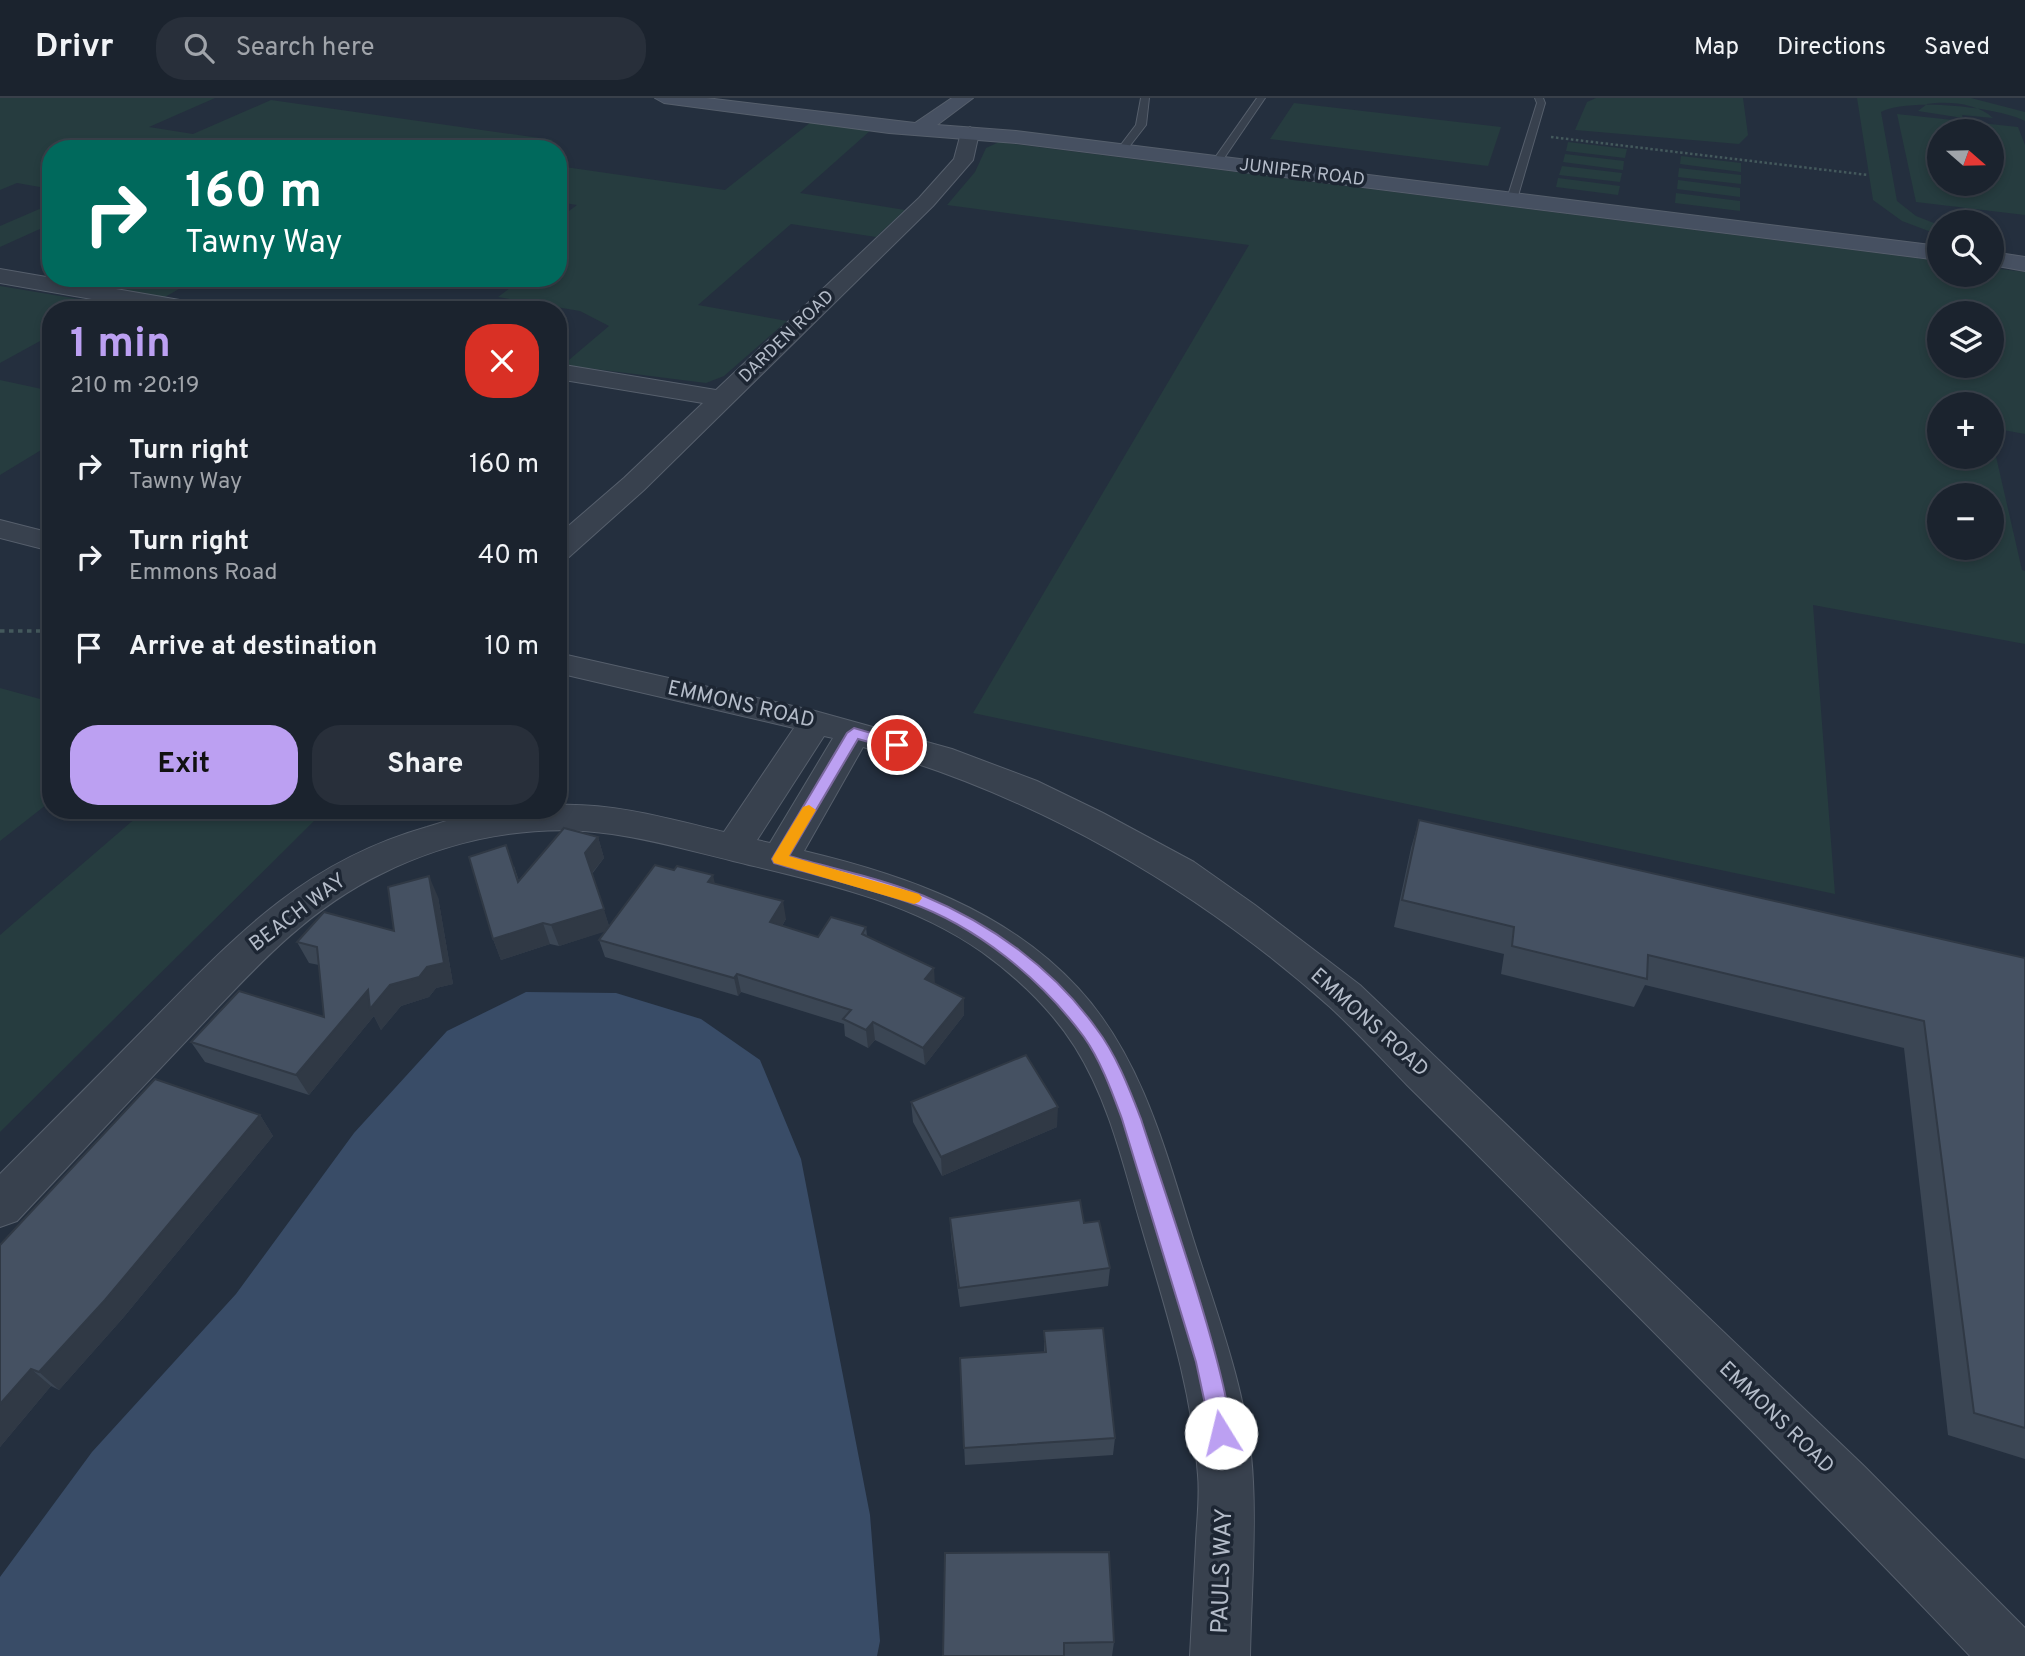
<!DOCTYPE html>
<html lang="en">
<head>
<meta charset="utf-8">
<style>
  :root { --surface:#1b232e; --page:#282f3a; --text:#f1f3f6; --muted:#a0a4aa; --line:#39404a; --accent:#bca0f2 }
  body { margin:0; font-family:Overpass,sans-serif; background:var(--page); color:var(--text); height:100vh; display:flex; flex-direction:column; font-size:26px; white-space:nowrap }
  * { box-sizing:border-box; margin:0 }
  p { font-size:23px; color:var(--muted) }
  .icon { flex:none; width:38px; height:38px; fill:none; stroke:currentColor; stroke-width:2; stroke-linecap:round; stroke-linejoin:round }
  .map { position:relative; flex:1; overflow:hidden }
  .side { position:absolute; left:42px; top:203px; width:525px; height:518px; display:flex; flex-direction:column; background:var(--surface); border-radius:28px; box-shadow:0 4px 10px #0003,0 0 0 2px var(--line) }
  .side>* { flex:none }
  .top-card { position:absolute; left:42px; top:42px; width:525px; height:147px; border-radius:28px; box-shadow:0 4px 10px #0003,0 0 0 2px var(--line); background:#00695c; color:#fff; overflow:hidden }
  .needle { width:46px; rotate:110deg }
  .tools { position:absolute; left:1927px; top:21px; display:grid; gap:14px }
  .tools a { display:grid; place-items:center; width:77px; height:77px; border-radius:50%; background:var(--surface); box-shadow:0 4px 10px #0003,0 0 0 2px var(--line); font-size:35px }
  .pin { position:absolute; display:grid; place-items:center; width:60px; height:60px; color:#fff; margin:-30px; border:4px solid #fff; border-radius:50%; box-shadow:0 2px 7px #0007 }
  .me { position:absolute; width:77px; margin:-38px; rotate:351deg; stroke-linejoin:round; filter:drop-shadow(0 0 5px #0008) }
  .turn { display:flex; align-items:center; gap:24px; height:147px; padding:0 28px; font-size:32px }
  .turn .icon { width:91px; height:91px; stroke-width:2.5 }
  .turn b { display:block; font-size:49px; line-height:60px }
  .round { display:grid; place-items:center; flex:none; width:74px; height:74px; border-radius:28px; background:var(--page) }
  .overview { display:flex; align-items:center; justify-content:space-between; height:119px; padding:0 28px }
  h1 { font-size:42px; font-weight:700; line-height:52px; color:var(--accent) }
  .primary-button { display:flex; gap:14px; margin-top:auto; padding:14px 28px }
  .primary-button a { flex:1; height:80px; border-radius:28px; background:var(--accent); color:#111; font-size:28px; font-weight:700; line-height:80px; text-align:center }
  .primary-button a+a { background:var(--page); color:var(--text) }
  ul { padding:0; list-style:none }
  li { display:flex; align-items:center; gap:21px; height:91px; padding:0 28px }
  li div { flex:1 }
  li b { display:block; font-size:26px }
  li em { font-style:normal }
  header { display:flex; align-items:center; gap:42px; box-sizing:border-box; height:98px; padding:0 35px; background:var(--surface); border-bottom:2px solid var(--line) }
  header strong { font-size:33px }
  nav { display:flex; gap:38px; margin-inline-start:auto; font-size:24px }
  .search { width:490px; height:63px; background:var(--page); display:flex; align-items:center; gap:18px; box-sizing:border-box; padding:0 24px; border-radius:28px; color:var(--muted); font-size:26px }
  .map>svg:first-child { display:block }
  .green { fill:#263c3f; fill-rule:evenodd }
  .water { fill:#394c67 }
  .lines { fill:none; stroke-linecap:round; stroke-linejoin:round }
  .lane-casing { stroke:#565f6c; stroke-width:2 }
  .street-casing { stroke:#565f6c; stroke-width:2 }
  .secondary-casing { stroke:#565f6c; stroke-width:2 }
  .path-far1 { stroke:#44595c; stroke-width:2.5; stroke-dasharray:2.5 2.5; stroke-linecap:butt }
  .path { stroke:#44595c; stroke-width:3.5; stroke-dasharray:4.5 4.5; stroke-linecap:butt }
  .lane { fill:#38414e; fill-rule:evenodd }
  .street { fill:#38414e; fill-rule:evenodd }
  .secondary { fill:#465061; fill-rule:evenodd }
  .wall { fill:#3b4654 }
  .shaded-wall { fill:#303945 }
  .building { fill:#455162; stroke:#303945; stroke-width:2 }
  .route { fill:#bca0f2; stroke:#7a689d; stroke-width:2 }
  .slow { fill:#f59e0b }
  .labels { text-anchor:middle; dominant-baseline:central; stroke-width:7; stroke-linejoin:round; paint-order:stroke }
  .far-street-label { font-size:18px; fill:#b4bcc9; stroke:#1d2633 }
  .street-label { font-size:21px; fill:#b4bcc9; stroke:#1d2633 }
  .near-street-label { font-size:24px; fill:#b4bcc9; stroke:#1d2633 }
</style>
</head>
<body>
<header>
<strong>Drivr</strong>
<div class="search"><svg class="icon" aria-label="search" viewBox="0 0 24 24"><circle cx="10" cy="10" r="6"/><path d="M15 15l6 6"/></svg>Search here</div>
<nav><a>Map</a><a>Directions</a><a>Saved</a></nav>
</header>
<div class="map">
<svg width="2025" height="1558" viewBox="0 0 2025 1558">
  <rect width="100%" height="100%" fill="#242f3e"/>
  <!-- green -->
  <path class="green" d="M0 0H215L149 29 193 36 271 2 553 42 538 51H51V91L17 85 0 92Z
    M1596 0H1743L1748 37 1739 46 1575 32 1587 4Z
    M1857 0H1971L2025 14V23C1996 8 1905 0 1881 14L1897 103 1916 118 1939 127V137L1902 123 1873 102Z
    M1294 5 1501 29 1488 68 1270 41Z
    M1927 6C1948 3 1977 5 1993 20L1962 17 1963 20 1918 13Z
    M1897 16 2018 29 2025 47V117L1916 104ZM1939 33H1992V86H1939Z
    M811 24 871 32 800 95 905 112 876 139 791 126 698 207 787 223 724 278 706 285 563 267 609 228 580 213 498 199 523 180H558V121L577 107 558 104V68L725 92Z
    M999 44 1939 163V177H1992V170L2025 174V336L1992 330V306H1939V359H1992V341L2022 472 2025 473V546L1813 507 1835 796 973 615 1249 147 947 107 975 74 986 50ZM1939 215H1992V268H1939ZM1939 397H1992V450H1939Z
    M1568 44 1627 51 1625 60 1566 53Z
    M1565 56 1624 63 1623 72 1563 64Z
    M1681 58 1741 65V74L1680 66Z
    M1562 68 1622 75 1620 84 1559 77Z
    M1679 70 1741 77V86L1678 79Z
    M1558 80 1620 88 1618 97 1556 89Z
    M1678 82 1740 90V99L1677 91Z
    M1676 95 1740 103V113L1675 105Z
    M51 106V126L0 149V128Z
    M92 180H198L165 199 82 185Z
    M0 188 108 206 98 212H51V237L0 265Z
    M0 282 51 293V346L0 377Z
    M0 590 51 604V703L0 743Z
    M145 712H287L317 720 0 1034V837Z"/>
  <!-- water -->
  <path class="water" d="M526 894 616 895 701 921 760 962 801 1061 870 1417 880 1543 877 1558H0V1479L92 1354 236 1196 354 1035 447 933Z"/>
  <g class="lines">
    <defs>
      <path id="lane" d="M1141 0H1149L1146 27 1125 54H1119L1117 52 1136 27Z
        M1257 0H1265L1220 66H1214L1212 64Z
        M1535 0H1543L1545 5 1517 101 1512 104 1507 101 1537 5Z"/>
      <path id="street" d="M970 29 979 35 973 62 933 108 644 392 569 459 558 462V437L624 380 703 305 558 281V266L716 292 919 100 954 61 961 35Z
        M0 171 197 205 205 207 209 212H155L0 185Z
        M0 422 51 435V453L0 440Z
        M558 555 815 613 952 651 1037 683 1103 715 1194 764 1255 807 1360 887 1864 1368 2025 1530V1558H1970C1838 1419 1703 1283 1567 1147 1514 1093 1461 1040 1407 987 1382 961 1357 934 1330 909 1195 789 1037 698 863 649L804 753C905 777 1006 812 1078 890 1145 962 1168 1063 1197 1153 1221 1228 1250 1304 1253 1384 1256 1441 1251 1500 1250 1558H1190C1192 1520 1194 1482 1196 1444 1197 1422 1200 1399 1198 1377 1192 1290 1165 1210 1141 1127 1123 1066 1109 1003 1075 949 1051 911 1018 880 982 854 908 802 819 784 733 763 693 753 653 742 612 736 534 724 451 741 381 776 302 814 246 880 187 942 130 1002 73 1063 17 1123L0 1129V1076C52 1024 105 971 157 918 241 832 308 763 427 729 449 722 472 715 495 713 515 710 537 712 558 712V707C614 705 670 721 724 734L794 630 558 575ZM824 638 833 640 770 745 757 742Z"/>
      <path id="secondary" d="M655 0H706L915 25 952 0H973L937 27 1016 33 1939 148V162L1016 45 889 35 664 5Z
        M1992 154 2025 159V173L1992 167Z"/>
    </defs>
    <!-- lane casing -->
    <use href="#lane" class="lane-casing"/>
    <!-- street casing -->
    <use href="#street" class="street-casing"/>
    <!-- secondary casing -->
    <use href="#secondary" class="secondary-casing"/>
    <!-- path-far1 -->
    <path class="path-far1" d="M1551 39 1868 77"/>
    <!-- path -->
    <path class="path" d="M0 533H51"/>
    <!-- lane -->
    <use href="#lane" class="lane"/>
    <!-- street -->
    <use href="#street" class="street"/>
    <!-- secondary -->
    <use href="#secondary" class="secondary"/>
  </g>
  <!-- wall -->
  <path class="wall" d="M1419 722 2025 860V1361L1948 1337 1904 950 1645 887 1634 909 1501 876 1504 856 1394 829 1411 750Z
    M598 739 604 760 592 776 609 828 715 785 786 821 782 828 818 839 866 829 867 838 935 886 964 900V917L925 967 875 942 868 950 845 938 844 926 741 894 738 898 605 859 599 842 605 833 559 848 550 846 501 862 493 841 514 768 519 783Z
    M438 799 453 886 436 890 429 899 401 908 381 932 374 918 309 997 205 964 191 944 324 919 319 867 309 865 297 844 394 833Z
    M911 1004 1057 1029 942 1078 913 1024Z
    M260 1017 273 1038 123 1220 59 1292 51 1288 0 1349V1147Z
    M950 1120 1084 1125 1110 1170 1108 1188 960 1209 951 1139Z
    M1044 1233 1115 1340 1113 1357 965 1367 960 1260 1044 1254Z
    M945 1455 1114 1544 1112 1558H943Z"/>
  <!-- shaded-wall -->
  <path class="shaded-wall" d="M598 739 604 760 591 776 585 755Z
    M713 777 717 795 708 784Z
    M429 778 438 799 453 886 436 890 429 899 401 908 381 932 374 918 309 997 296 977 368 892 390 887 427 869Z
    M783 803 786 821 773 842 770 824Z
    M604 811 610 832 559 848 551 827Z
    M543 825 550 846 501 862 493 841Z
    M934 870 935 887 925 881Z
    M737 876 741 894 738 898 734 880Z
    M964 900V917L925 967 923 950Z
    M873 924 875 942 868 950 866 932Z
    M1058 1009 1057 1029 942 1078 941 1059Z
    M260 1017 273 1038 123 1220 59 1292 39 1274Z
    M31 1271 51 1288 0 1349V1306Z"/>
  <!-- building -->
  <path class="building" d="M1419 722 2025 860V1330L1974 1315 1924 923 1648 857 1647 881 1512 848 1514 829 1402 802Z
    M564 730 598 739 585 755 604 811 551 827 543 825 493 841 469 759 506 747 518 784Z
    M655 767 674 772 677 768 713 777 708 784 783 803 770 824 818 839 831 819 866 829 862 836 934 870 925 881 964 900 923 950 873 924 866 932 843 921 851 912 737 876 734 880 599 842Z
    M429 778 444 865 427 869 419 879 390 887 370 911 368 892 296 977 191 944 239 893 324 919 317 849 297 844 324 814 394 833 388 789Z
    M1026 957 1058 1009 941 1059 911 1004Z
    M155 981 260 1017 105 1202 39 1274 31 1271 0 1306V1147Z
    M1080 1102 1084 1125 1099 1123 1110 1170 959 1190 950 1120Z
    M1103 1230 1115 1340 964 1350 960 1260 1046 1254 1044 1233Z
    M1109 1454 1114 1544 1064 1545V1558H943L945 1455Z"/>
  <!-- route -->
  <path class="route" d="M854 630 902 644 904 647 897 652 858 641 789 758C833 771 881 780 924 798 991 826 1053 870 1096 930 1116 956 1129 990 1141 1021 1156 1069 1242 1312 1229 1343L1221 1346 1213 1343 1196 1264 1122 1021C1112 994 1101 963 1084 939 1041 881 977 828 908 804 864 789 819 778 774 765L772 761 847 635Z"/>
  <!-- slow -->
  <path class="slow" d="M809 707 816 712 789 758 919 796 922 800 919 804 914 806 774 765 772 761 774 757 803 709Z"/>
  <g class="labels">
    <!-- far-street labels -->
    <g class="far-street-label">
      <text transform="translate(1302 75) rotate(7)">JUNIPER ROAD</text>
      <text transform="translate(787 239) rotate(-44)">DARDEN ROAD</text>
    </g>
    <!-- street labels -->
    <g class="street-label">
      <text transform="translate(741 607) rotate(13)">EMMONS ROAD</text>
      <text transform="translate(298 815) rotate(-37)">BEACH WAY</text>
      <text transform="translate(1369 925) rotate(42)">EMMONS ROAD</text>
      <text transform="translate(1776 1320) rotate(44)">EMMONS ROAD</text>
    </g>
    <!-- near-street labels -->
    <g class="near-street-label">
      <text transform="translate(1223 1473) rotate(-88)">PAULS WAY</text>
    </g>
  </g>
</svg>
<div class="tools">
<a><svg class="needle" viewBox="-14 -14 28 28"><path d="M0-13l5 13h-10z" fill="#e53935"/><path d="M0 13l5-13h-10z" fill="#a0a4aa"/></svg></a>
<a><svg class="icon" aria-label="search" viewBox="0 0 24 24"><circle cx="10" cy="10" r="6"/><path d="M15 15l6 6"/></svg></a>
<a><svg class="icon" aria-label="layers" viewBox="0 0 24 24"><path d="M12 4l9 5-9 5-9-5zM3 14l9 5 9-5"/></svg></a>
<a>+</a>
<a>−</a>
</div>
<div class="pin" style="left:897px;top:647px;background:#d93025"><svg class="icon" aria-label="arrive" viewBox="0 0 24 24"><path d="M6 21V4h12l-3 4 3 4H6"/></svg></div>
<svg class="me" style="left:1221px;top:1335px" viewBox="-20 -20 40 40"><circle r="19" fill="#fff"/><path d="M0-13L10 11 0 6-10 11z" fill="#bca0f2"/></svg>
<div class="top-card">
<div class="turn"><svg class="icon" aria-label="right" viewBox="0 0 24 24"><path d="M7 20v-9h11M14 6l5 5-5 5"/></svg><div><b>160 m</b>Tawny Way</div></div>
</div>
<section class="side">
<div class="overview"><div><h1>1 min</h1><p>210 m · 20:19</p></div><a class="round" style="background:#d93025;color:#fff"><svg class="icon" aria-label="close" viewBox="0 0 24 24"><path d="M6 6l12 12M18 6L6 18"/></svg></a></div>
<ul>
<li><svg class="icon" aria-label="right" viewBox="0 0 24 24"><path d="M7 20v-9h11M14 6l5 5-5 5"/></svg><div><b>Turn right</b><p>Tawny Way</p></div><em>160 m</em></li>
<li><svg class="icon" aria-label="right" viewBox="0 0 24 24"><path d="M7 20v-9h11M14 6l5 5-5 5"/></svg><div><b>Turn right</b><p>Emmons Road</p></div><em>40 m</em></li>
<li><svg class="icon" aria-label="arrive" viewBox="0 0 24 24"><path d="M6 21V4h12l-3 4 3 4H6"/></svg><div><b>Arrive at destination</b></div><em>10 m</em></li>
</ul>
<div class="primary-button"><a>Exit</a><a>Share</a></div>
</section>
</div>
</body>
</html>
